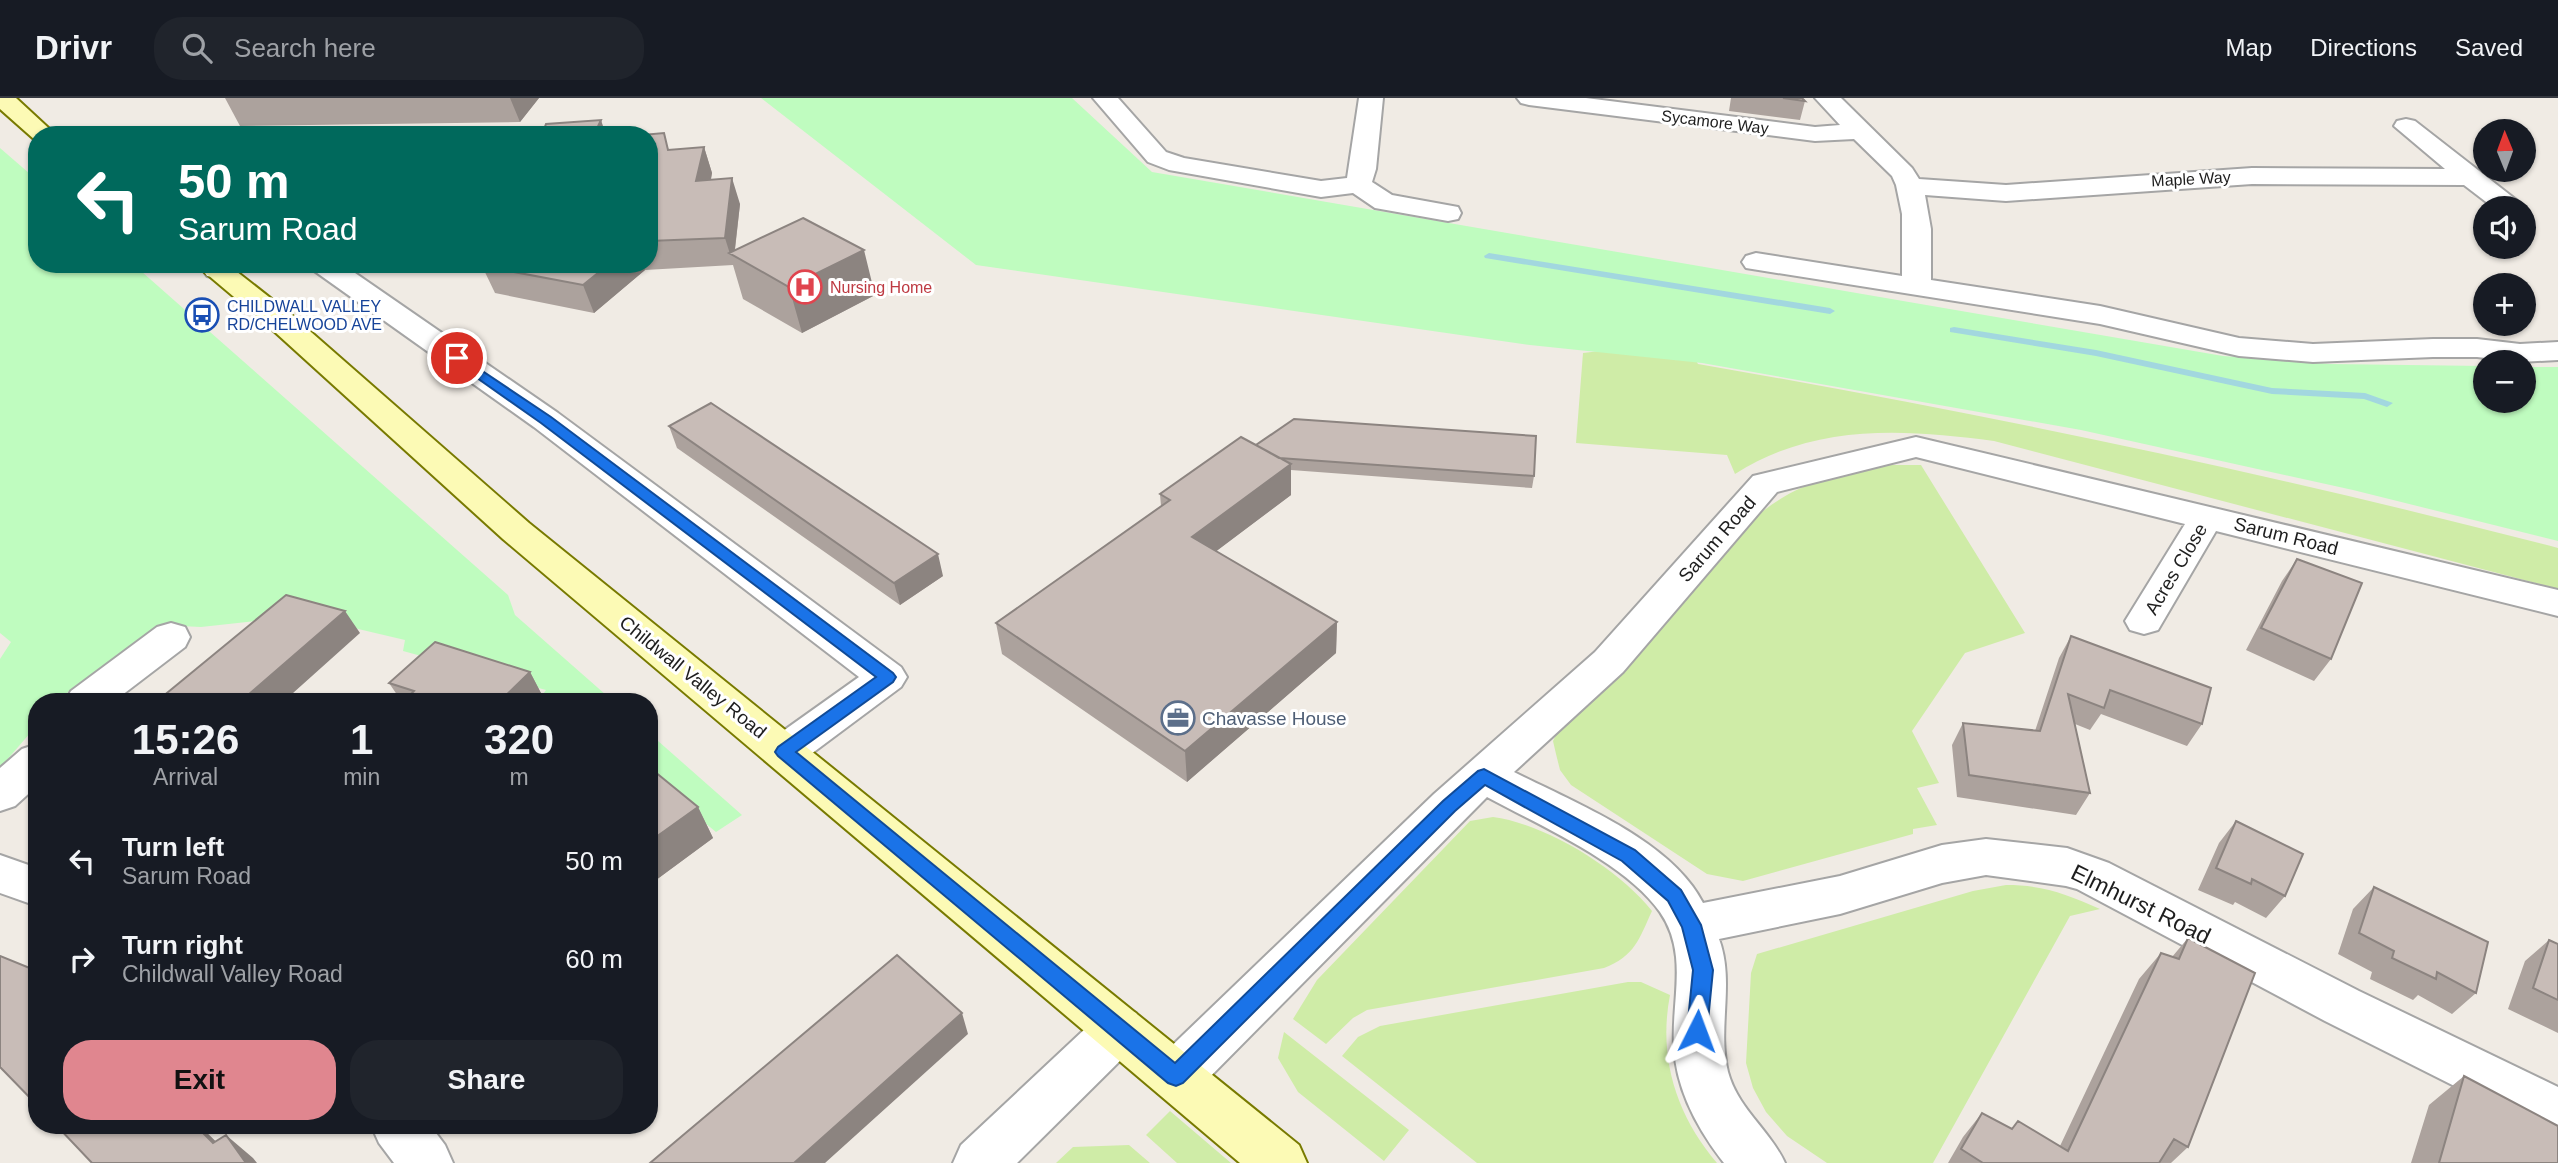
<!DOCTYPE html>
<html lang="en">
<head>
<meta charset="utf-8">
<style>
  :root { --surface:#171b24; --page:#20242c; --text:#f1f3f6; --muted:#9ea1a6; --line:#363941; --accent:#e0868f }
  body { margin:0; font-family:Arial,sans-serif; background:var(--page); color:var(--text); height:100vh; display:flex; flex-direction:column; font-size:26px; white-space:nowrap }
  * { box-sizing:border-box; margin:0 }
  p { font-size:23px; color:var(--muted) }
  .icon { flex:none; width:38px; height:38px; fill:none; stroke:currentColor; stroke-width:2; stroke-linecap:round; stroke-linejoin:round }
  .map { position:relative; flex:1; overflow:hidden }
  .panel { position:absolute; left:28px; top:595px; width:630px; height:441px; display:flex; flex-direction:column; background:var(--surface); border-radius:28px; box-shadow:0 2px 5px #0004 }
  .panel>* { flex:none }
  .hud { position:absolute; left:28px; top:28px; width:630px; height:147px; border-radius:28px; box-shadow:0 2px 5px #0004; background:#00695c; color:#fff; overflow:hidden }
  .needle { width:46px; rotate:359deg }
  .tools { position:absolute; left:2473px; top:21px; display:grid; gap:14px }
  .tools a { display:grid; place-items:center; width:63px; height:63px; border-radius:50%; background:var(--surface); box-shadow:0 2px 5px #0004; font-size:35px }
  .pin { position:absolute; display:grid; place-items:center; width:60px; height:60px; color:#fff; margin:-30px; border:4px solid #fff; border-radius:50%; box-shadow:0 2px 7px #0007 }
  .me { position:absolute; width:77px; margin:-38px; rotate:3deg; stroke-linejoin:round; filter:drop-shadow(0 0 5px #0008) }
  .turn { display:flex; align-items:center; gap:24px; height:147px; padding:0 35px; font-size:32px }
  .turn .icon { width:91px; height:91px; stroke-width:2.5 }
  .turn b { display:block; font-size:49px; line-height:60px }
  .eta { display:flex; justify-content:space-evenly; align-items:center; height:119px; text-align:center }
  .eta b { font-size:42px; font-weight:600; line-height:49px }
  .action { display:flex; gap:14px; margin-top:auto; padding:14px 35px }
  .action a { flex:1; height:80px; border-radius:28px; background:var(--accent); color:#111; font-size:28px; font-weight:600; line-height:80px; text-align:center }
  .action a+a { background:var(--page); color:var(--text) }
  ul { padding:0; list-style:none }
  li { display:flex; align-items:center; gap:21px; height:98px; padding:0 35px }
  li div { flex:1 }
  li b { display:block; font-size:26px }
  li em { font-style:normal }
  header { display:flex; align-items:center; gap:42px; box-sizing:border-box; height:98px; padding:0 35px; background:var(--surface); border-bottom:2px solid var(--line) }
  header strong { font-size:33px }
  nav { display:flex; gap:38px; margin-inline-start:auto; font-size:24px }
  .search { width:490px; height:63px; background:var(--page); display:flex; align-items:center; gap:18px; box-sizing:border-box; padding:0 24px; border-radius:28px; color:var(--muted); font-size:26px }
  .map>svg:first-child { display:block }
  .grass { fill:#cfeca7 }
  .park { fill:#bffcbf }
  .lines { fill:none; stroke-linecap:round; stroke-linejoin:round }
  .stream { fill:#a2d7df; fill-rule:evenodd }
  .minor-casing { stroke:#a5a5a5; stroke-width:4 }
  .secondary-casing { stroke:#787a00; stroke-width:4 }
  .minor { fill:#fff; fill-rule:evenodd }
  .secondary { fill:#fcfab5; fill-rule:evenodd }
  .wall { fill:#aca29d }
  .shaded-wall { fill:#8c8480 }
  .building { fill:#c8bcb7; stroke:#8c8480; stroke-width:2 }
  .route { fill:#1a73e8; stroke:#114b97; stroke-width:2 }
  .labels { text-anchor:middle; dominant-baseline:central; stroke-width:6; stroke-linejoin:round; paint-order:stroke }
  .far-street-label { font-size:16px; fill:#1e1e1e; stroke:#fff }
  .far-health-label { font-size:16px; fill:#be3a42; stroke:#fff; text-anchor:start }
  .far-transit-label { font-size:16px; fill:#164399; stroke:#fff; text-anchor:start }
  .street-label { font-size:19px; fill:#1e1e1e; stroke:#fff }
  .service-label { font-size:19px; fill:#4e5e75; stroke:#fff; text-anchor:start }
  .near-street-label { font-size:23px; fill:#1e1e1e; stroke:#fff }
</style>
</head>
<body>
<header>
<strong>Drivr</strong>
<div class="search"><svg class="icon" aria-label="search" viewBox="0 0 24 24"><circle cx="10" cy="10" r="6"/><path d="M15 15l6 6"/></svg>Search here</div>
<nav><a>Map</a><a>Directions</a><a>Saved</a></nav>
</header>
<div class="map">
<svg width="2558" height="1065" viewBox="0 0 2558 1065">
  <rect width="100%" height="100%" fill="#f0ebe4"/>
  <!-- grass -->
  <path class="grass" d="M1685 243 1698 266C1987 316 2274 376 2558 450V491L1994 343C1904 331 1815 325 1735 376L1727 357 1576 345 1583 255Z
    M1882 367H1921L2025 535 1965 555 1912 633 1939 685 1917 690 1937 727 1913 731V736L1743 783 1707 776 1571 687 1560 672 1556 656 1553 643 1559 631 1758 417C1800 383 1831 379 1882 367Z
    M1493 719C1546 726 1619 771 1652 813 1639 841 1635 858 1604 870L1367 912 1353 920 1326 946 1293 921 1317 882 1470 723Z
    M2006 787C2044 787 2066 796 2100 811L2070 818 1933 1065H1827L1787 1038 1766 1014 1753 990 1746 965 1751 875 1757 856 1973 793Z
    M1628 884H1641L1670 897C1658 959 1676 1017 1717 1065H1477L1342 958 1358 939 1380 928Z
    M1284 934 1409 1032 1384 1063 1298 994 1278 960Z
    M1170 1013 1231 1065H1177L1146 1037Z
    M1129 1047 1150 1065H1056L1073 1049Z"/>
  <!-- park -->
  <path class="park" d="M761 0H1072L1152 74 2223 258 2330 266 2485 268V303H2524V269H2558V443L2353 392 2081 332 1702 265 1530 247 976 167Z
    M0 50 37 82V166H133L508 497 515 517 614 604H537L546 592 403 553 405 542 303 518 201 529 159 527 71 591 58 604H37V627L0 670V561L11 544 0 535Z
    M649 635 742 717 716 734 649 679Z"/>
  <g class="lines">
    <!-- stream -->
    <path class="stream" d="M1489 155 1830 210 1835 213 1830 216 1485 160 1484 158Z
      M1954 229 2096 252 2272 290 2365 295 2393 305 2387 309 2364 301 2272 296 2096 258 1950 234V230Z"/>
    <defs>
      <path id="minor" d="M1093 0H1118L1166 54 1184 60 1321 83 1347 80 1359 0H1383L1376 71 1372 84 1392 97 1458 109 1461 115 1458 121 1448 123 1375 110 1353 95 1321 99 1169 72 1148 64Z
        M1517 0H1586L1815 29 1840 27 1815 0H1841L1912 70 1919 81 2006 87 2252 70 2445 71 2394 28 2397 23 2406 21 2415 23 2519 104 2523 110H2494L2464 87 2252 86 2006 103 1925 97 1931 131V182L2100 208 2239 240 2313 246 2433 241H2477L2520 246 2558 244V262L2520 264 2477 259H2433L2313 264 2239 258 2100 226 1746 170 1742 164 1746 158 1756 155 1902 178V116L1896 87 1892 78 1854 41 1815 43 1529 7 1521 5Z
        M207 166H247C239 178 220 181 207 178L203 172Z
        M309 166H342L558 315 901 569 907 579 901 589 799 665 784 670 769 665 763 654 769 643 859 579 534 329 313 172Z
        M1916 339 2558 492V518L2216 433 2158 532 2144 536 2130 532 2125 523 2185 426 1916 359 1777 394 1623 574 1514 674C1575 705 1671 742 1703 805L1840 778 1942 747 1986 741 2067 750 2109 765 2359 893 2558 989V1040L2325 923 2077 791 2066 788 1986 777 1942 785 1840 816 1719 841C1735 884 1717 930 1728 974 1738 1011 1770 1032 1785 1065H1724C1698 1032 1676 991 1674 949 1671 902 1689 856 1660 814 1626 765 1539 727 1487 699L1194 995 1176 1002 1158 995 1151 978 1158 961 1434 696 1595 554 1753 378Z
        M171 525 185 529 190 539 185 549 113 604H65L71 593 157 529Z
        M37 646V688L15 708 0 713V670L22 651Z
        M0 757 37 770V808L0 795Z
        M1119 909 1136 915 1144 931 1136 947 1017 1065H953L961 1047 1102 915Z
        M371 1027H430L445 1047 453 1065H394L379 1045Z"/>
      <path id="secondary" d="M0 0H16L56 37H37L35 42 0 11Z
        M195 166H227L287 213 529 425 1299 1047 1307 1065H1240L503 441 265 225Z"/>
    </defs>
    <!-- minor casing -->
    <use href="#minor" class="minor-casing"/>
    <!-- secondary casing -->
    <use href="#secondary" class="secondary-casing"/>
    <!-- minor -->
    <use href="#minor" class="minor"/>
    <!-- secondary -->
    <use href="#secondary" class="secondary"/>
  </g>
  <!-- wall -->
  <path class="wall" d="M225 0H539L520 24 240 28Z
    M1731 0H1802L1805 3 1800 22 1729 13Z
    M649 37 670 52 704 49 712 75 711 82 740 106 735 152 875 197 802 235 743 201 733 167 645 172 594 215 495 195 482 168 483 166H649Z
    M669 328 943 478 900 507 677 350Z
    M1256 347 1534 378 1532 390 1291 372V397L1216 453 1337 524 1336 555 1187 684 1002 556 996 525 1161 408 1160 396Z
    M2297 461 2331 561 2314 583 2246 552 2282 483Z
    M2071 538 2202 626 2187 648 2101 616 2090 632 2075 626 2090 695 2076 717 1957 699 1952 647 1963 625 2035 633 2059 560Z
    M530 574 542 597 535 604H402L389 585Z
    M649 669 698 709 713 740 656 782 649 777Z
    M2236 723 2285 798 2266 820 2235 804 2233 807 2198 792 2219 745Z
    M2374 789 2476 895 2452 916 2418 897 2413 902 2370 881 2372 874 2338 856 2353 811Z
    M2188 840V1049L2171 1065H1948L1963 1039 1982 1015 2012 1031 2060 1048 2139 881 2161 855 2172 859Z
    M2549 842 2558 846V935L2508 911 2525 863Z
    M2464 978 2558 1065H2411L2429 1007Z"/>
  <!-- shaded-wall -->
  <path class="shaded-wall" d="M510 0H539L520 24Z
    M601 22 606 37H594Z
    M704 49 712 75 705 109 696 83Z
    M732 80 740 106 734 158 730 156 725 140Z
    M864 152 875 197 802 235 789 189Z
    M609 166H643L645 172 594 215 583 187Z
    M1291 366V397L1194 470 1192 439Z
    M938 456 943 478 900 507 894 485Z
    M345 513 360 535 283 604H240Z
    M1337 524 1336 555 1187 684 1185 653Z
    M530 574 542 597 535 604H499Z
    M698 709 713 740 656 782 649 769V744Z
    M962 915 968 936 825 1065H794Z
    M649 943 658 957 649 963Z
    M195 1027H199L238 1065 213 1045Z
    M226 1037 253 1060 257 1065H246Z"/>
  <!-- building -->
  <path class="building" d="M1783 0H1802L1805 3Z
    M601 22 594 37H542L546 26Z
    M664 35 668 52 704 49 696 83 732 80 725 140 649 143V37H642Z
    M803 120 864 152 789 189 729 155Z
    M483 166H609L583 187 482 168Z
    M711 305 938 456 894 485 669 328Z
    M1294 321 1536 338 1534 378 1279 360 1256 347Z
    M1241 339 1291 366 1192 439 1337 524 1185 653 996 525 1170 402 1160 396Z
    M2297 461 2362 485 2331 561 2261 530Z
    M286 497 345 513 240 604H156Z
    M2071 538 2211 590 2202 626 2110 592 2104 610 2068 596 2090 695 1969 677 1963 625 2040 633Z
    M435 544 530 574 499 604H403L414 593 389 585Z
    M649 669 698 709 649 744Z
    M2236 723 2303 756 2285 798 2252 781 2251 786 2216 770Z
    M2374 789 2488 844 2476 895 2437 874 2436 881 2392 860 2394 853 2359 835Z
    M2188 840 2255 875 2188 1049 2174 1041 2159 1065H1983L1961 1051 1982 1015 2012 1031 2018 1023 2068 1053 2161 855 2179 861Z
    M2549 842 2558 846V902L2533 890Z
    M897 857 962 915 794 1065H650Z
    M0 858 37 873V1007L0 969Z
    M2464 978 2558 1028V1065H2439Z
    M56 1027H195L213 1045 226 1037 246 1065H92Z"/>
  <!-- route -->
  <path class="route" d="M457 256 551 319 893 575 896 579 893 584 796 654 1175 965 1443 703 1478 673 1484 671 1635 752 1681 792 1701 827 1713 872 1707 933 1704 940 1697 943 1690 940 1687 933 1693 872 1682 829 1668 803 1622 763 1485 687 1455 713 1183 985 1176 988 1168 985 778 658 775 654 778 649 876 579 541 325 453 263V257Z"/>
  <!-- icons -->
  <defs>
    <symbol id="hospital-ring" viewBox="-11 -11 22 22"><circle r="9.5" fill="#fff" stroke="#e0444e" stroke-width="1.5"/><path d="M-5-5h3v3.5h4V-5h3V5h-3V1.5h-4V5h-3Z" fill="#e0444e"/></symbol>
    <symbol id="bus-ring" viewBox="-11 -11 22 22"><circle r="9.5" fill="#fff" stroke="#1a4fb4" stroke-width="1.5"/><path d="M-5-6H5V4H4V6H2V4H-2V6H-4V4H-5ZM-3.5-4V0h7V-4ZM-3.5 1.2v1.5H-2V1.2ZM2 1.2v1.5H3.5V1.2Z" fill="#1a4fb4"/></symbol>
    <symbol id="office-ring" viewBox="-11 -11 22 22"><circle r="9.5" fill="#fff" stroke="#5c6f8a" stroke-width="1.5"/><path d="M-6-3h4V-5.5h4V-3h4V5H-6ZM-1-4.5V-3h2v-1.5ZM-6 0V1H6V0Z" fill="#5c6f8a"/></symbol>
  </defs>
  <g fill-rule="evenodd">
    <use href="#hospital-ring" x="786" y="170" width="38" height="38"/>
    <use href="#bus-ring" x="183" y="198" width="38" height="38"/>
    <use href="#office-ring" x="1159" y="601" width="38" height="38"/>
  </g>
  <g class="labels">
    <!-- far-street labels -->
    <g class="far-street-label">
      <text transform="translate(1715 24) rotate(7)">Sycamore Way</text>
      <text transform="translate(2191 81) rotate(-3)">Maple Way</text>
    </g>
    <!-- far-health labels -->
    <g class="far-health-label">
      <text x="830" y="189">Nursing Home</text>
    </g>
    <!-- far-transit labels -->
    <g class="far-transit-label">
      <text x="227" y="208">CHILDWALL VALLEY<tspan x="227" dy="18">RD/CHELWOOD AVE</tspan></text>
    </g>
    <!-- street labels -->
    <g class="street-label">
      <text transform="translate(2286 438) rotate(14)">Sarum Road</text>
      <text transform="translate(1717 441) rotate(-49)">Sarum Road</text>
      <text transform="translate(2176 471) rotate(-59)">Acres Close</text>
      <text transform="translate(693 579) rotate(39)">Childwall Valley Road</text>
    </g>
    <!-- service labels -->
    <g class="service-label">
      <text x="1202" y="620">Chavasse House</text>
    </g>
    <!-- near-street labels -->
    <g class="near-street-label">
      <text transform="translate(2141 806) rotate(26)">Elmhurst Road</text>
    </g>
  </g>
</svg>
<div class="tools">
<a><svg class="needle" viewBox="-14 -14 28 28"><path d="M0-13l5 13h-10z" fill="#e53935"/><path d="M0 13l5-13h-10z" fill="#9ea1a6"/></svg></a>
<a><svg class="icon" aria-label="sound" viewBox="0 0 24 24"><path d="M4 9h4l5-4v14l-5-4H4zM17 9q2 3 0 6"/></svg></a>
<a>+</a>
<a>−</a>
</div>
<div class="pin" style="left:457px;top:260px;background:#d93025"><svg class="icon" aria-label="arrive" viewBox="0 0 24 24"><path d="M6 21V4h12l-3 4 3 4H6"/></svg></div>
<svg class="me" style="left:1697px;top:933px" viewBox="-20 -20 40 40"><path d="M0-17L14 15 0 8-14 15z" fill="#1a73e8" stroke="#fff" stroke-width="4"/></svg>
<div class="hud">
<div class="turn"><svg class="icon" aria-label="left" viewBox="0 0 24 24"><path d="M17 20v-9H6M10 6l-5 5 5 5"/></svg><div><b>50 m</b>Sarum Road</div></div>
</div>
<section class="panel">
<div class="eta">
<div><b>15:26</b><p>Arrival</p></div>
<div><b>1</b><p>min</p></div>
<div><b>320</b><p>m</p></div>
</div>
<ul>
<li><svg class="icon" aria-label="left" viewBox="0 0 24 24"><path d="M17 20v-9H6M10 6l-5 5 5 5"/></svg><div><b>Turn left</b><p>Sarum Road</p></div><em>50 m</em></li>
<li><svg class="icon" aria-label="right" viewBox="0 0 24 24"><path d="M7 20v-9h11M14 6l5 5-5 5"/></svg><div><b>Turn right</b><p>Childwall Valley Road</p></div><em>60 m</em></li>
</ul>
<div class="action"><a>Exit</a><a>Share</a></div>
</section>
</div>
</body>
</html>
